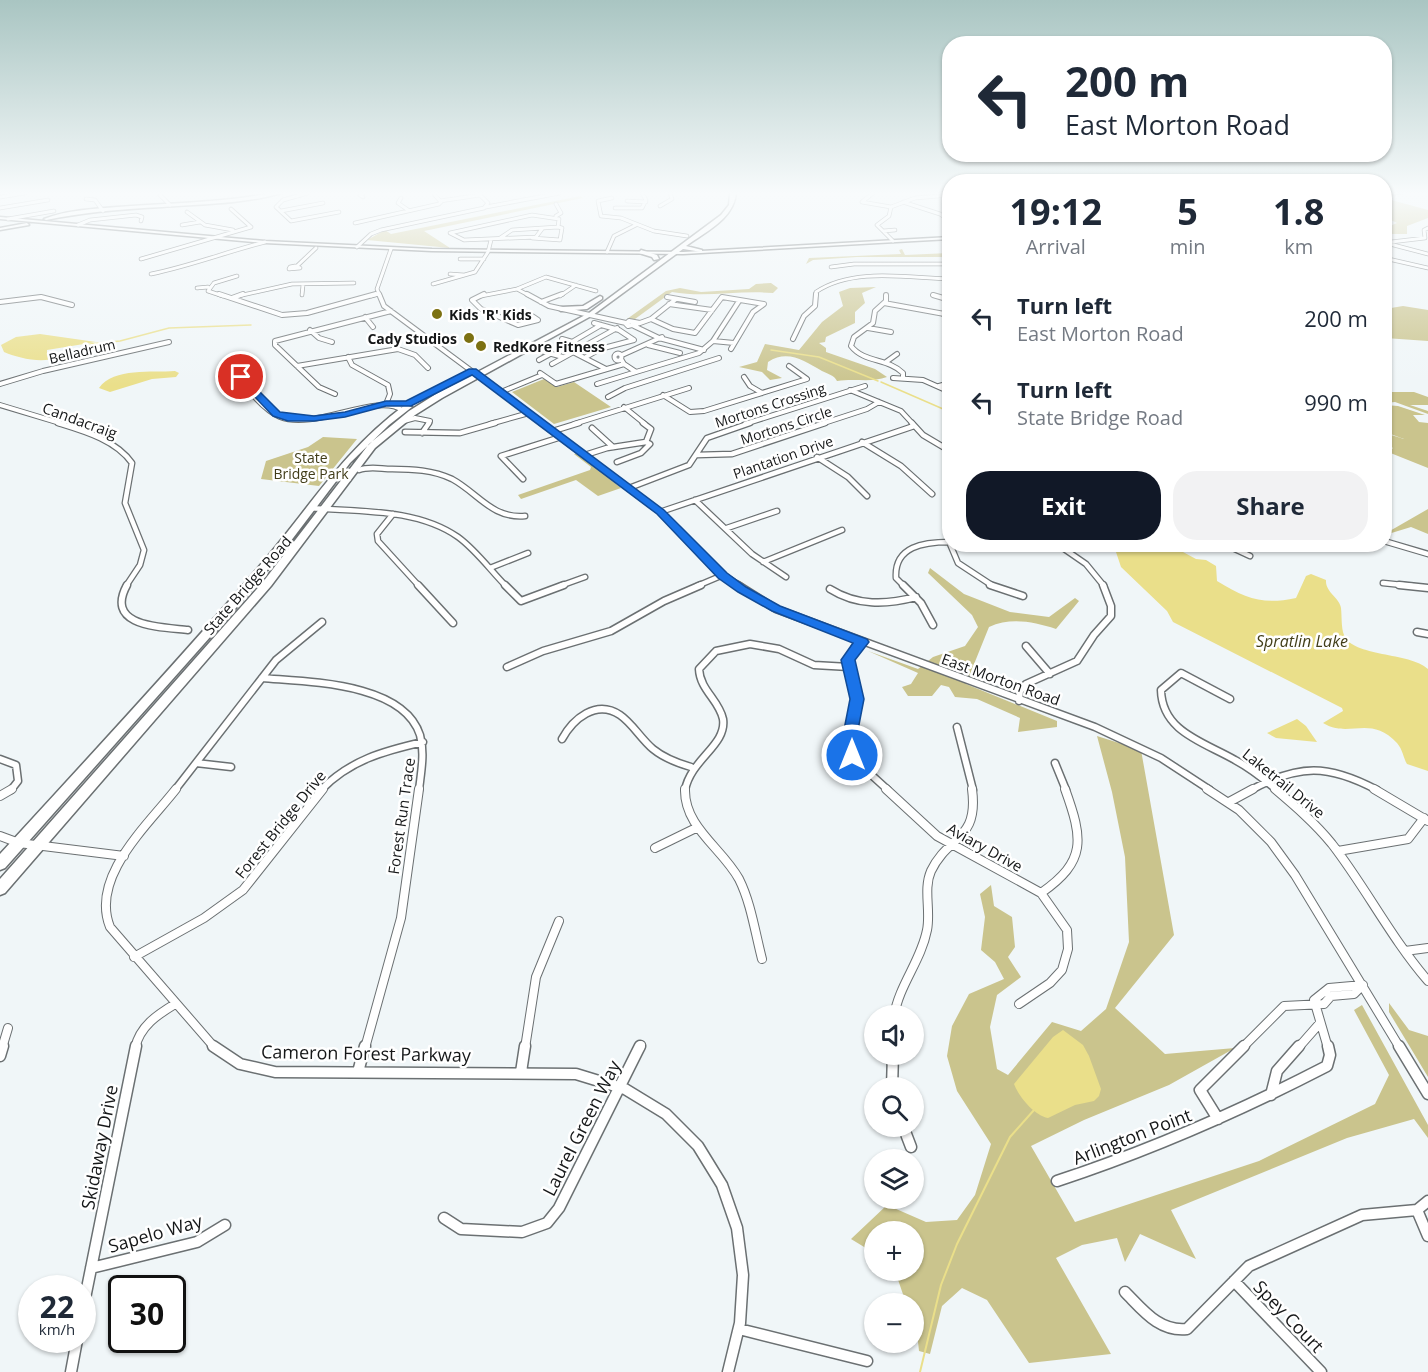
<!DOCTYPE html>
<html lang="en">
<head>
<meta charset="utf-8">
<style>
  :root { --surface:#fff; --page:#f2f2f3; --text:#1f2937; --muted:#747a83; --accent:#111827 }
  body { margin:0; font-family:"Open Sans",sans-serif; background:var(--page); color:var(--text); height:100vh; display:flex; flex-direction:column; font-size:22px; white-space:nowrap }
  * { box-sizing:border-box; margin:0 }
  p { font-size:20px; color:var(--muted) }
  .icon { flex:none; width:33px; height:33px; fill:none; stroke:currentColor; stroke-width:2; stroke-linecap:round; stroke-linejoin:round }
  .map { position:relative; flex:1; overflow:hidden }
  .details { position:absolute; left:942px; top:174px; width:450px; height:378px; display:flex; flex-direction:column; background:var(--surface); border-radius:24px; box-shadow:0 2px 4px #0004 }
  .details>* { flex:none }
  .banner { position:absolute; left:942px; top:36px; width:450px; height:126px; border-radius:24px; box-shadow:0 2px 4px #0004; background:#fff; color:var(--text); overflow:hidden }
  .buttons { position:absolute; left:864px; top:1005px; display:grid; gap:12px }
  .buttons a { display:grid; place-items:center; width:60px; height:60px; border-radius:50%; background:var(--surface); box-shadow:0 2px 4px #0004; font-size:30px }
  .speed { position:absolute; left:18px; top:1275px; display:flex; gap:12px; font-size:30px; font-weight:700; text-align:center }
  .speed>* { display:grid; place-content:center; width:78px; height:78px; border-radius:50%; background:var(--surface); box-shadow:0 2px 4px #0004; line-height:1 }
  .speed small { font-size:15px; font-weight:400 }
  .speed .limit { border:3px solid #111; border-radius:9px; background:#fff; color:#111 }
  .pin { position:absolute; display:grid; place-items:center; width:51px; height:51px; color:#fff; margin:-26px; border:3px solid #fff; border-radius:50%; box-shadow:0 2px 6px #0007 }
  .me { position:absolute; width:66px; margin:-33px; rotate:0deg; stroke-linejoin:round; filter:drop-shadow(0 0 4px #0008) }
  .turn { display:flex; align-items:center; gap:21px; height:126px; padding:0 24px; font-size:27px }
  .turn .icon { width:78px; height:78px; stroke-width:2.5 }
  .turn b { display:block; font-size:42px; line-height:51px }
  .eta { display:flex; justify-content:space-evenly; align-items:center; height:102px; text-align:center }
  .eta b { font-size:36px; font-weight:700; line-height:42px }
  .action { display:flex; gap:12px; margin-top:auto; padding:12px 24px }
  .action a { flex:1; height:69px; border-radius:24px; background:var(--accent); color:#fff; font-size:24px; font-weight:700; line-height:69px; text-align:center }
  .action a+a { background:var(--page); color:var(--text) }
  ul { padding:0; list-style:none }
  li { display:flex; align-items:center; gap:18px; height:84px; padding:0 24px }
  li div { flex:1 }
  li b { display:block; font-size:22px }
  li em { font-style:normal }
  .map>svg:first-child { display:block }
  .green { fill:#cac48d }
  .water { fill:#eadf8a }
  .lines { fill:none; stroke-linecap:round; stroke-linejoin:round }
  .stream-far1 { stroke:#eadf8a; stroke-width:1.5 }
  .stream { stroke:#eadf8a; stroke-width:2 }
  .street-far5-casing { stroke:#6b7072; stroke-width:4.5 }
  .street-far4-casing { stroke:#6b7072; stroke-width:6 }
  .street-far3-casing { stroke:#6b7072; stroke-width:7 }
  .street-far2-casing { stroke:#6b7072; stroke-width:9 }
  .street-far1-casing { stroke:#6b7072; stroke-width:10 }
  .street-casing { stroke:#6b7072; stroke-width:13 }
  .secondary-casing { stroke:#6b7072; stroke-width:3 }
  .highway-casing { stroke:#6b7072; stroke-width:3 }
  .street-far5 { stroke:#fff; stroke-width:3 }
  .street-far4 { stroke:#fff; stroke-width:4 }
  .street-far3 { stroke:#fff; stroke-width:4.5 }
  .street-far2 { stroke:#fff; stroke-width:6 }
  .street-far1 { stroke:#fff; stroke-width:8 }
  .street { stroke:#fff; stroke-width:10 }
  .secondary { fill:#fff; fill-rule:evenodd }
  .highway { fill:#fff; fill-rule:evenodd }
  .route { fill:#1a73e8; stroke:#114b97; stroke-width:1.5 }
  .poi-dot { fill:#7c7112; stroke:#fff; stroke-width:2 }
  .labels { text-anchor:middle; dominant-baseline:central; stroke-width:5; stroke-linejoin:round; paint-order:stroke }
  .far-poi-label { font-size:14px; font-weight:bold; fill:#151718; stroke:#fff; text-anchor:start }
  .far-street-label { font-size:14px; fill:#151718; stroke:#fff }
  .far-park-label { font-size:14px; fill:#413c18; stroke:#fff }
  .street-label { font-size:15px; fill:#151718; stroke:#fff }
  .water-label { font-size:16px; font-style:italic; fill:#423e19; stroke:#fff }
  .near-street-label { font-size:18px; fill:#151718; stroke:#fff }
</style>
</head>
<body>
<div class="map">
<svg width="1428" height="1372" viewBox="0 0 1428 1372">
  <rect width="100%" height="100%" fill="#f0f6f8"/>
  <!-- green -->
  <path class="green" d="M580 196 583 198 424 231 450 248 367 240 385 230 391 234Z
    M1384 198 1428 210V218L1407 226V234H1385V228L1397 223 1385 217Z
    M902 249 905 255 949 253V257H857L813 260 806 264 809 258 901 254 899 250Z
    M771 283 778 288 773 293C739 290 705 298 672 292L635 319H627L666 291 680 288 701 292 749 289 756 284Z
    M876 287 862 293 865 303 855 312V323L826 337 825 342 819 343 826 348V352L875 369 887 377C871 383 855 378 837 381 834 375 828 374 822 371 804 361 788 349 768 362L767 370 782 378 770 380 762 372 739 367 757 362 765 344 799 350 822 322 843 306 839 292 850 288Z
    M1403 306 1428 310V341L1385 338V309Z
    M544 379 557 387 574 382 611 407 554 424 512 392Z
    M1384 392H1414L1428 397V405H1410L1428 411V414L1395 402 1385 403Z
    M1385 405 1398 406 1425 415H1413L1419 422 1428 423V468L1388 452 1393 448 1385 444V433L1404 439 1385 432Z
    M323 437 357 439 319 486 261 479 266 461 308 447Z
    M578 453 621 488 598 496 576 480 521 499 518 495 590 470 591 467 574 454Z
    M1428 509V534L1411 527 1385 535V530L1388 532Z
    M930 568 964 594 1010 612 1049 617 1075 598 1079 601 1056 629C1034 622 1011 617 989 627L966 684 1057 721V727L1018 732 1020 718 977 699 955 697 949 687 941 685 932 696H908L902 687 911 684 918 673 868 651 918 669 933 657 965 646 978 627 972 615 928 573Z
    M1097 736 1141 750 1174 935 1115 1008 1165 1054 1235 1048 1169 1085 1084 1120 1031 1146 1075 1222 1259 1161 1375 1104 1389 1075 1354 1010 1362 1005 1428 1125V1138L1414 1119 1347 1138 1171 1210 1196 1259 1140 1234 1125 1262 1117 1238 1082 1245 1056 1258 1111 1354 1029 1363 987 1300 962 1288 942 1306 930 1354 919 1351 914 1304 906 1303 895 1271 914 1270V1232H874V1253L851 1239 887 1205 926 1222 957 1220 975 1195 991 1144 957 1091 947 1056 952 1026 969 994 1004 979 995 962 981 950 985 917 980 894 991 885 994 906 1012 917 1015 947 1008 957 1021 977 997 995 990 1027 997 1069 1008 1075 1052 1022 1081 1031 1106 1009 1129 942 1125 857 1112 792Z
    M1389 1003 1409 1030 1428 1036V1077L1389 1012Z"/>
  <!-- water -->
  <path class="water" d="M40 334 96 342 47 350V354L57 357C44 364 17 358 4 352L1 345 16 337Z
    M175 371 179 373 176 377 152 379 110 392 99 388C114 367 152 373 175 371Z
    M1107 545H1170L1196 559 1206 560 1216 566 1217 581C1246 599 1263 605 1296 598L1306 576 1311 574 1326 580C1325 592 1340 598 1341 608 1342 617 1341 627 1344 635 1352 657 1410 652 1428 669V771L1407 764C1403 757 1403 750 1397 743 1370 714 1349 739 1323 723L1343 711 1342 708 1173 622 1167 611 1121 567 1116 552Z
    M1297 719 1306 726 1317 742 1276 738 1267 733Z
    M1063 1030 1083 1045 1089 1056 1101 1089 1099 1096 1094 1101 1075 1105 1048 1118C1034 1115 1019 1097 1014 1084L1053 1037Z"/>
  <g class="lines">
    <!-- stream-far1 -->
    <path class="stream-far1" d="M90 344 120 341 169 328 251 325
      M771 350 819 357 878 381
      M881 382 950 412"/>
    <!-- stream -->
    <path class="stream" d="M920 1372 941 1285 957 1244 1010 1137 1034 1110"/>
    <defs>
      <path id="street-far5" d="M308 193 283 200 276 207 291 221 339 212
        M363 193 360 195 363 197
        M873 193 862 202 891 207
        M160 195 170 205
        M0 197 25 193
        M401 198 398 203 408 210
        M612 198 598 201 601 216 621 218 654 231 687 236
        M86 199 95 200 103 211
        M440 201 480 195
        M627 201 646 202
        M903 202 940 214 950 221
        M556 204 561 213 556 216
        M660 206 672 199 670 193
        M486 207 560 193
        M0 208 48 200
        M615 208H642L646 200 642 193
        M231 209 251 227
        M281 211 323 203
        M187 212 205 225 233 230
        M8 219 54 211
        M355 223 439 204 441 202 433 193
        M78 225 90 220 136 215 142 217 141 221
        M182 225 200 222
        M883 231 895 230
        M500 238 512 230 558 227
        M532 238 560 240 562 228 558 227 559 219 532 215 450 233 464 240 536 237 542 229
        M893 241 877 225 889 216 891 207 915 198 950 195
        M1391 242 1425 238 1424 230 1428 228
        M1392 244 1386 243 1428 254
        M357 247 371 234 381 230 484 208 488 203 478 193
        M607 252 614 236 636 225
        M1384 258 1428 268
        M141 259 251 227
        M460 259H484
        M295 266 300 268 289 269 290 267Z
        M297 266 316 248
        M831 267 854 264H950
        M151 274C190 266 226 252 265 242
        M450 274 464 275
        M433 284 475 272 488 252 491 240
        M197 288 208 287
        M517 289 546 277 596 291
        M302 295 303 285
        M933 295 936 296
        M223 296 208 291 214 283 237 276
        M238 296 292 284 354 283
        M371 296 378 294
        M380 296 377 289 391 249
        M481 296 517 289 530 296
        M560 296 576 285
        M816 296V292C853 267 908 278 950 279"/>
      <path id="street-far4" d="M219 294 282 315 307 313 376 294
        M379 294 384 306 543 424
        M484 294 472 300 481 309 518 325 538 320 529 314 510 318
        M527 294 549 306 626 323
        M886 295V301L875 311 873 323 854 337 851 346C864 363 888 358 903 373V378
        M933 295 950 300
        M667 297 695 302
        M232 298 243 294
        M0 302 41 297 72 305
        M541 302 562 294
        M884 303 950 315
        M669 304 712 310
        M944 315 950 306
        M365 317 373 327
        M651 319 673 329 695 333 722 297 764 304 753 312 731 349
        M629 321 640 323 628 326 626 324Z
        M640 323 651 319 676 299
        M634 326 659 338 704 350
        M868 328 891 332
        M310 330 319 338 332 342
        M562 339 576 343
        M793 339 804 316 815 306 816 294
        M713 341 734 343
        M572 342 601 325
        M648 345 680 353
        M541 351 563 357
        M573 352 606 369
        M614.5 357a3.5 3.5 0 1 1 7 0a3.5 3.5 0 1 1-7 0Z
        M622 355 662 337
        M348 357 352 365 388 385 390 394 386 404
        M586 357 600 349 634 340 619 330 594 323
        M539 360 550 354
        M226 361C241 379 258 407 280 417 315 431 377 392 402 410
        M886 362 897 354
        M552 364 617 328
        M624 364 636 372 699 353 713 341 739 301
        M297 366 398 349 415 355 428 368
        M540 373 556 384 624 364 621 359
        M744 377 750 386 762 393
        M893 378 923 380 950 392
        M0 384 43 371 169 342
        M597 384 636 372
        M939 386 950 383
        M850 390 901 411 913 424
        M501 392 542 375
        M335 394 319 387 275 345V341L391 311
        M663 395 690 412 704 411 807 379 789 366
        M608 397 625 388 719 358
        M0 405 63 424
        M399 405 408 404 439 388
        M624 407 645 424
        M404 421 415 418 430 421 428 424
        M490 424 529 413
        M574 424 689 388
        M745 424 865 386
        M821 424 867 409 879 402"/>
      <path id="street-far3" d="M58 423C84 431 116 440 132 463L125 503 144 550 140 565 126 586
        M541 423 660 512 723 575 741 586
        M643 423 651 429 646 442
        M912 423 923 435 950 451
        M592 428 613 447
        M553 431 579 423
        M405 432 460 433 495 423
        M422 433 429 423
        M862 442 901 466 932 494
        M585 455 607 448 646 442
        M697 455 732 454 825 423
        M817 457 848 477 867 496
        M617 462 641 453 650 444 646 442
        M359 470C369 466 381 469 392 469 412 469 433 470 452 479 478 493 492 519 525 516
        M523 479 501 456 561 437
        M629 488 689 465 707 438 750 423
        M695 500 752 554 786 577
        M310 508C359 512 416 508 458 537 476 550 491 571 506 586
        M660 512 914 426
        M393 514 377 534 378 541 419 586
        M727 528 777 511
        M1384 541 1428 554
        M950 544 958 563 993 586
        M1057 544 1086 564 1104 586
        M1224 544 1250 556
        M763 562 842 530
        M490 568 528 553
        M1383 583 1412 586
        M560 586 585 577
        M697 586 723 575
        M904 586 896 578C894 546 924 542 950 542"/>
      <path id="street-far2" d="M127 585C104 627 161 627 188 630
        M418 585 453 623
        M505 585 521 601 564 585
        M738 585 776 609 1095 727 1161 758 1210 790
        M903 585 921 603 933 625
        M990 585 1023 596
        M1399 585 1428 588
        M830 589C857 606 886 605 916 597
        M1417 632 1428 634
        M862 642 855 647 848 660 857 699 849 740 856 761 888 790
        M1026 646 1050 674
        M507 667 543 651 611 631 664 601 701 585
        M262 678C307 682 403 682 420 735 425 753 421 772 419 790
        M1230 699 1181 673 1161 690C1162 732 1204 742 1235 760 1250 768 1264 779 1277 790
        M1019 701 1020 691 1026 684 1077 661 1094 635 1111 616V606L1103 585
        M957 727 973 790
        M562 739C573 719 596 699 620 715 632 723 641 739 653 749 664 758 677 763 691 767
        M0 759 16 765 18 781 11 790
        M196 763 231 767
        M1055 763 1066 790
        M175 790 276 660 322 622
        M321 790C350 760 384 751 423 742
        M685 790C691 759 727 745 723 719 719 700 700 690 699 669L716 651 750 644 779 649 814 665 849 667
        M1251 790C1299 764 1328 764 1377 790"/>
      <path id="street-far1" d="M176 789C147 826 90 877 110 927L215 1048
        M685 789C684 827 722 848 739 879 751 903 755 932 762 959
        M886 789 937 836 1041 893 1067 930 1068 949 1062 970 1050 983 1019 1004
        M1207 789 1239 810 1271 842 1295 875 1400 1048
        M1275 789C1295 806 1315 823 1332 844 1366 888 1391 938 1428 981
        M1374 789 1428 821
        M0 796 12 789
        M1229 802 1253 789
        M0 836 19 843 124 856
        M655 848 698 827
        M1338 851 1408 839 1424 818
        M1041 893C1087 861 1083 839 1065 789
        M1405 951 1428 948
        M134 957 204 918 243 890 323 789
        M894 1016C899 985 921 961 927 930 931 911 923 889 931 871 948 835 979 841 972 789
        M2 1048 8 1028
        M135 1048C140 1026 157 1015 175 1004
        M365 1048 401 918 419 789
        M525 1048 536 977 559 921
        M640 1048 641 1045
        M1242 1048 1284 1006 1324 1004 1331 996 1354 994 1363 985
        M1298 1048 1320 1023
        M1328 1048 1314 1000 1329 988 1363 985"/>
      <path id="street" d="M213 1046 240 1064 275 1072 576 1074 625 1089 666 1114 698 1146 722 1185 737 1228 743 1275 740 1323 728 1372
        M1399 1046 1428 1094
        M0 1056 3 1046
        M358 1072 365 1046
        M521 1072 525 1046
        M892 1088 893 1054
        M1271 1095 1277 1071 1299 1046
        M1218 1119 1200 1090 1244 1046
        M903 1126 911 1147
        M1057 1181C1151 1150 1240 1111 1327 1066L1330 1055 1328 1046
        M1417 1210 1428 1236
        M444 1218 461 1229 522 1232 547 1223 559 1208 640 1046
        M91 1268 197 1242 225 1225
        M1234 1281 1321 1372
        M1125 1292C1143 1310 1159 1332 1187 1329L1249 1266 1362 1215 1417 1210 1428 1201
        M82 1313 136 1046
        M739 1329 867 1361
        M71 1372 77 1340"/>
      <path id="secondary" d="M271 193H282C243 204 201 204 162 207 122 209 84 212 46 220L44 219C66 210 94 209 117 207 169 203 220 203 271 193Z
        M1384 193H1402L1384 195Z
        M0 217 265 241 432 249 683 252 950 237V239L683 254 432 251 265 243 0 219Z
        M27 223 29 225 0 230V228Z"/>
      <path id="highway" d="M730 193H736C734 219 705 232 686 246L702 250V252L683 249 593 315 442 398 415 415 375 448 271 586 5 893 0 895V879L263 582 369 444 409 411 436 394 589 313 721 215 729 205Z
        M641 250 657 255 659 259 654 260 652 257 639 253Z
        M600 296 602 297V299L587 309 561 311 558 309 561 307 583 306Z
        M405 405 412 407 389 425 350 463 284 550 235 609 5 868 0 870V854C86 760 173 667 256 570 308 511 340 453 405 405Z"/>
    </defs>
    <!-- street-far5 casing -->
    <use href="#street-far5" class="street-far5-casing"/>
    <!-- street-far4 casing -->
    <use href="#street-far4" class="street-far4-casing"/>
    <!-- street-far3 casing -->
    <use href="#street-far3" class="street-far3-casing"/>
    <!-- street-far2 casing -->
    <use href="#street-far2" class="street-far2-casing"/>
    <!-- street-far1 casing -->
    <use href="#street-far1" class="street-far1-casing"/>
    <!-- street casing -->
    <use href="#street" class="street-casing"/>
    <!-- secondary casing -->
    <use href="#secondary" class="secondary-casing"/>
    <!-- highway casing -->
    <use href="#highway" class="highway-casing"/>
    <!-- street-far5 -->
    <use href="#street-far5" class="street-far5"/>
    <!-- street-far4 -->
    <use href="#street-far4" class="street-far4"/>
    <!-- street-far3 -->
    <use href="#street-far3" class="street-far3"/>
    <!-- street-far2 -->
    <use href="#street-far2" class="street-far2"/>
    <!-- street-far1 -->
    <use href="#street-far1" class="street-far1"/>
    <!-- street -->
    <use href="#street" class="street"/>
    <!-- secondary -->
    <use href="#secondary" class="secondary"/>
    <!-- highway -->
    <use href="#highway" class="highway"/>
  </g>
  <!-- sky -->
  <linearGradient id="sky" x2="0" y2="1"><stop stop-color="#a9c5c2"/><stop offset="0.5" stop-color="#f8fbfc"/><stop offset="1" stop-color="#f8fbfc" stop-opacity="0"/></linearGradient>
  <rect width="1428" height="386" fill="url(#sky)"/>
  <!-- route -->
  <path class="route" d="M469 369H476L664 510 727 573 746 587 780 606 867 639 869 642 855 660 864 699 856 740 860 755 858 759H847L842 740 850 699 841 660 853 643 772 611 738 592 718 578 657 514 472 375 411 406H386L345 417 314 421H288L273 416 236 377 244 376 280 412 314 416 345 412 386 401H406Z"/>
  <!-- markers -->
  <g class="poi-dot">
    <circle cx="437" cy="314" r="6"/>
    <circle cx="469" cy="338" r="6"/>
    <circle cx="481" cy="346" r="6"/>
  </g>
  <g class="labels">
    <!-- far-poi labels -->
    <g class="far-poi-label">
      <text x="449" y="314">Kids 'R' Kids</text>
      <text x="457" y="338" text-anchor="end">Cady Studios</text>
      <text x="493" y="346">RedKore Fitness</text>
    </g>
    <!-- far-street labels -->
    <g class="far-street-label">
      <text transform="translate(82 351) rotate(-13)">Belladrum</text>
      <text transform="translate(770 405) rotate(-18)">Mortons Crossing</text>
      <text transform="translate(786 425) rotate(-18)">Mortons Circle</text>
      <text transform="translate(783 457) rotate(-19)">Plantation Drive</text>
    </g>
    <!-- far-park labels -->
    <g class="far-park-label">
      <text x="311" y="457">State<tspan x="311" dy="16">Bridge Park</tspan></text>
    </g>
    <!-- street labels -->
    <g class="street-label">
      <text transform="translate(80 420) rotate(20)">Candacraig</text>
      <text transform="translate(247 585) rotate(-49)">State Bridge Road</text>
      <text transform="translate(1001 679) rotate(20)">East Morton Road</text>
      <text transform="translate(1284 783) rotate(39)">Laketrail Drive</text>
      <text transform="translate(401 816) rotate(-82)">Forest Run Trace</text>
      <text transform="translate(280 824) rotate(-51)">Forest Bridge Drive</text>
      <text transform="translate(985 847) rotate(29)">Aviary Drive</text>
    </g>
    <!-- water labels -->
    <g class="water-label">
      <text x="1302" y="641">Spratlin Lake</text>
    </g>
    <!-- near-street labels -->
    <g class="near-street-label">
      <text transform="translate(366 1053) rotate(1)">Cameron Forest Parkway</text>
      <text transform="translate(581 1128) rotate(-63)">Laurel Green Way</text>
      <text transform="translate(1132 1136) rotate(-21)">Arlington Point</text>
      <text transform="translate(99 1147) rotate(-79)">Skidaway Drive</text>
      <text transform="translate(155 1233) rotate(-16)">Sapelo Way</text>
      <text transform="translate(1289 1316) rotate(46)">Spey Court</text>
    </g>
  </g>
</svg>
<div class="buttons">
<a><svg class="icon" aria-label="sound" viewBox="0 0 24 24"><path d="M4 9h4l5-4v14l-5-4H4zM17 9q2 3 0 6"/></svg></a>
<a><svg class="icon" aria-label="search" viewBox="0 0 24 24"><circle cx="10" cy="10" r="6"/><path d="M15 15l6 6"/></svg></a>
<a><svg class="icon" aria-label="layers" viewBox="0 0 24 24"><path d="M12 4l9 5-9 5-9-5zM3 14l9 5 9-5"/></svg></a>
<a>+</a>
<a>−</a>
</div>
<div class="speed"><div>22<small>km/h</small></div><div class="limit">30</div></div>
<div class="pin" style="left:241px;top:377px;background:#d93025"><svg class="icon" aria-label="arrive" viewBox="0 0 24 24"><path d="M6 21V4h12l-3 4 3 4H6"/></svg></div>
<svg class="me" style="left:852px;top:755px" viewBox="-20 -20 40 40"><circle r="17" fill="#1a73e8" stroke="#fff" stroke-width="3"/><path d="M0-11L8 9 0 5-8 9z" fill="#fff"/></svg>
<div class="banner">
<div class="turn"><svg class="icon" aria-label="left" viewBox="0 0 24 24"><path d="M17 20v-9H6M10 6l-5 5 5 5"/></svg><div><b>200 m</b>East Morton Road</div></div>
</div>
<section class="details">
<div class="eta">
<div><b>19:12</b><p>Arrival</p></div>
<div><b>5</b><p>min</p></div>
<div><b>1.8</b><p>km</p></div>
</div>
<ul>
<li><svg class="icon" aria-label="left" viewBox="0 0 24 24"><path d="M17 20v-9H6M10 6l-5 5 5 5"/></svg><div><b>Turn left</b><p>East Morton Road</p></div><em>200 m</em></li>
<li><svg class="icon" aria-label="left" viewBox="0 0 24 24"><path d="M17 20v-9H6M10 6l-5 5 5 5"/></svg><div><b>Turn left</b><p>State Bridge Road</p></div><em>990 m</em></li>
</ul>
<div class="action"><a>Exit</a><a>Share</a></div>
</section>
</div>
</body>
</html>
